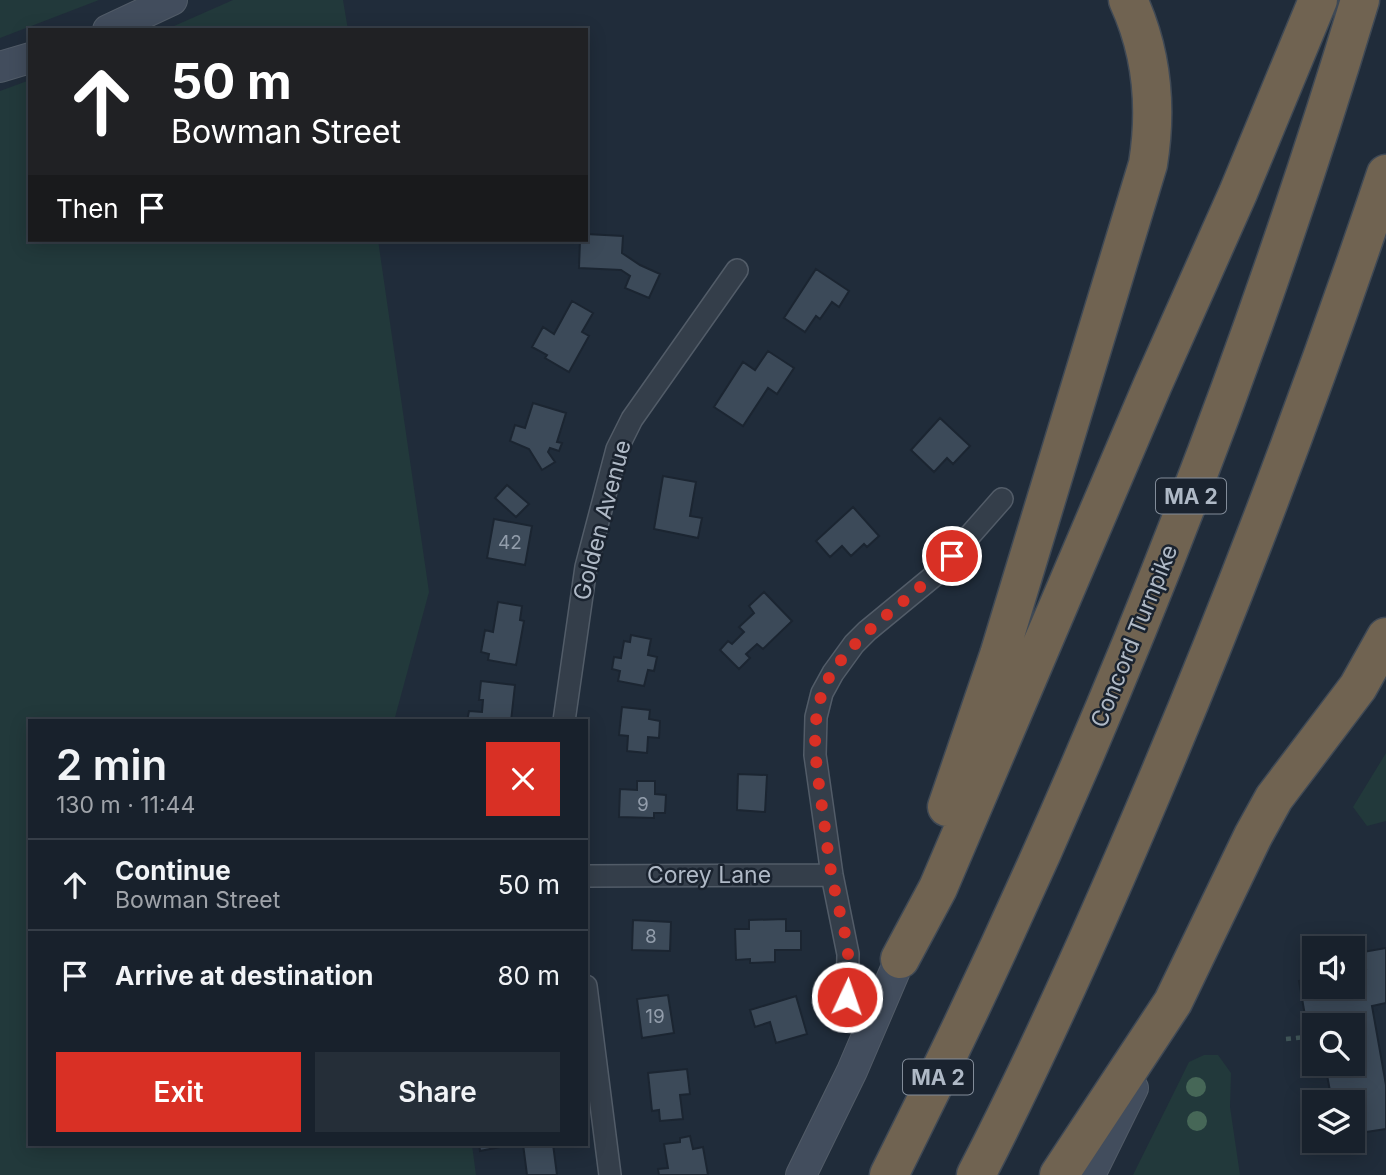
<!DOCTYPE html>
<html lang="en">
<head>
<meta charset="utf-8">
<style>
  :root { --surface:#18212c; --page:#252e38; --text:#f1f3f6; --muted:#9fa3a9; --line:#363e48; --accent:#d93025 }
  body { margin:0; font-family:Inter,sans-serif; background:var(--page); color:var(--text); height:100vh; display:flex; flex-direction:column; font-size:26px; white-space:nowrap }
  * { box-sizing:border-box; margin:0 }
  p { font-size:23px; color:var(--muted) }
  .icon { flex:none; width:38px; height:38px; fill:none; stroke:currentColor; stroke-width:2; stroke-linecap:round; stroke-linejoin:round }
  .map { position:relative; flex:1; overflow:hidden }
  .sheet { position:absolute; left:28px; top:719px; width:560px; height:427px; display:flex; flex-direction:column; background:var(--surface); border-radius:0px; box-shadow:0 4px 18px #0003,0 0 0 2px var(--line) }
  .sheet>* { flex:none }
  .guide { position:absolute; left:28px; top:28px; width:560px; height:214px; border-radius:0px; box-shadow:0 4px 18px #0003,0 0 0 2px var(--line); background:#202124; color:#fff; overflow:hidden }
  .tools { position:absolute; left:1302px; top:936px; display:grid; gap:14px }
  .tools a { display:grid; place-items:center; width:63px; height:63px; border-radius:0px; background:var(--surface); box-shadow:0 4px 18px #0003,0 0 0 2px var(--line); font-size:35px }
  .pin { position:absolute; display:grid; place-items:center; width:60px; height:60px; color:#fff; margin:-30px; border:4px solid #fff; border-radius:50%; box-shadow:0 2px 7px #0007 }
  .me { position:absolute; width:77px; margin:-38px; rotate:3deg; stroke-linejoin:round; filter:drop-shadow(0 0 5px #0008) }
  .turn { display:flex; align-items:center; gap:24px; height:147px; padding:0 28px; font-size:32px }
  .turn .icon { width:91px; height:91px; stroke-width:2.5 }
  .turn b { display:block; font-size:49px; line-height:60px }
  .then { display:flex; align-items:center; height:66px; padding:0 28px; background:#0003; gap:14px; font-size:26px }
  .round { display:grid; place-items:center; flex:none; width:74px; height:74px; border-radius:0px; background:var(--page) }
  .head { display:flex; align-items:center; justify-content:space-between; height:119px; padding:0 28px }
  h1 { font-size:42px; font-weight:600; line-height:52px }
  .cta { display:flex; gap:14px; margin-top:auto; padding:14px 28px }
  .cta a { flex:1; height:80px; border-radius:0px; background:var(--accent); color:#fff; font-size:28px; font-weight:600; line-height:80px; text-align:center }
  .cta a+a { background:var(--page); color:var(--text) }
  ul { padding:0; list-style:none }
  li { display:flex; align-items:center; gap:21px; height:91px; padding:0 28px; border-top:2px solid var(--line) }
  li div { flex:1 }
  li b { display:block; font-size:26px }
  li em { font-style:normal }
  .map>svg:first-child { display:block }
  .green { fill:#22393b }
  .building { fill:#3c4a59; stroke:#1b2531; stroke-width:2 }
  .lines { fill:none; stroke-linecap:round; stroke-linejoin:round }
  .minor-casing { stroke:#525c68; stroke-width:24 }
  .secondary-casing { stroke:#525c68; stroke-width:32 }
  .motorway-casing { stroke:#3f4955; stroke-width:41 }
  .path { stroke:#405658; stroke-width:4.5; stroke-dasharray:5 5; stroke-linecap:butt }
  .minor { stroke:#343e4a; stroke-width:21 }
  .secondary { stroke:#424d5d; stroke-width:30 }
  .motorway { stroke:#706351; stroke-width:38 }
  .tree { fill:#466757 }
  .route { stroke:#d93025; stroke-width:12; stroke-dasharray:0 21.6 }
  .labels { text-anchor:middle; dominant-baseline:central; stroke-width:5; stroke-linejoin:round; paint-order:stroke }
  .number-label { font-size:19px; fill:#929dab }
  .shield { fill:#1a232f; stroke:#828c99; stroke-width:2 }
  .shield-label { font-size:21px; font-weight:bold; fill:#afb9c6 }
  .street-label { font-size:23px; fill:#afb9c6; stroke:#1a232f }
</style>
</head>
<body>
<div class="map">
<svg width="1386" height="1175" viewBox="0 0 1386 1175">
  <rect width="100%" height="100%" fill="#202c3a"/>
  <!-- green -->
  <path class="green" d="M0 0H99L0 38Z
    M233 0H343L348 30H165Z
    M30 80V240H378L429 592 394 721H30V1144L472 1145 476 1175H0V91Z
    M1386 753V821L1367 826 1353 807Z
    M1204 1055H1218L1231 1073 1230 1107 1240 1175H1133L1189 1062Z"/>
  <!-- building -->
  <path class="building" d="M586 234 623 236 622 253 640 265 660 274 649 298 625 288 630 276 621 270 579 268 580 240H586Z
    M816 269 849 291 839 307 832 302 820 319 816 316 805 332 784 318Z
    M572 301 593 313 582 332 589 336 569 372 545 358 547 355 532 347 543 327 554 334Z
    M768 351 794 368 777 394 768 388 743 426 714 407 743 362 755 370Z
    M533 403 566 413 557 442 562 443 559 451 550 448 548 452 555 462 542 470 529 449 510 441 515 425 525 428Z
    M940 418 970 446 953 464 947 458 934 472 911 450Z
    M663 476 696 482 690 516 702 518 698 538 654 529Z
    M507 485 529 504 516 517 495 498Z
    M853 507 879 536 867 547 864 544 851 556 842 546 830 557 816 541Z
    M494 519 532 526 525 565 487 558Z
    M764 592 792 621 763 649 757 644 746 654 750 658 739 669 720 650 728 641 732 644 744 632 739 627 754 613 749 606Z
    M498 602 522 606 520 620 524 621 516 665 488 660 489 654 481 652 485 630 493 632Z
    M631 635 651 639 648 655 657 657 654 671 648 670 644 686 618 681 620 671 612 669 614 657 621 658 624 641 630 642Z
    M481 681 515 685 511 721H467L469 711 482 712 483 700H479Z
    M622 707 650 710 649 719 660 721 659 738 648 737 647 753 627 751 628 736 619 735Z
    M738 774 767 775 765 812 737 810Z
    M637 781H655V794L666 795 665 813H654V818L619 817 620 789 637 790Z
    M786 919V931H801V950H775V962L750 963V959L736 960 735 929H749V920Z
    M633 920 671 922 670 951 632 950Z
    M1386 948V1003L1372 1006 1386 1085V1129L1353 1134V1102H1332L1325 1064H1353V1026H1314V1032L1308 1033 1299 981 1314 978V987H1353V971L1366 969 1363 952Z
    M668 995 674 1033 642 1038 637 999Z
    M796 996 807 1034 776 1043 770 1022 755 1027 750 1010Z
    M687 1069 690 1094 680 1095 683 1119 660 1121 659 1110 652 1111 648 1073Z
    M690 1136 693 1149 703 1147 708 1175H659L658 1169 668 1168 664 1144 680 1142V1138Z
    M479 1144H499L500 1147 480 1151Z
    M523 1144H553L557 1175H527Z"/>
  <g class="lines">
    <defs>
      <path id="minor" d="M564 721 586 567 617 449 632 419 737 270
        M586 876 832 875
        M586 986 610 1175
        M847 1008 848 954 832 875 815 755 816 717 822 693 833 673 854 644 867 631 935 575 1002 499"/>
      <path id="secondary" d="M108 30 172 0
        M0 67 30 58
        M801 1175 852 1071 900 959
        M1090 1175 1133 1088"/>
      <path id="motorway" d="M947 807 999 655 1148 164C1157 108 1152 52 1128 0
        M900 959 938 888 1153 384 1238 193 1318 0
        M889 1175C1079 797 1238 405 1360 0
        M976 1175C1041 1049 1098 920 1153 790 1239 587 1316 382 1386 174
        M1059 1175 1173 1002 1253 836 1274 798 1358 687 1386 637"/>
    </defs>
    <!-- minor casing -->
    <use href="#minor" class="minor-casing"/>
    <!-- secondary casing -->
    <use href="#secondary" class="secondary-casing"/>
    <!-- motorway casing -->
    <use href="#motorway" class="motorway-casing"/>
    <!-- path -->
    <path class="path" d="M1286 1039 1314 1036"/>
    <!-- minor -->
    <use href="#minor" class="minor"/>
    <!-- secondary -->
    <use href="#secondary" class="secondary"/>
    <!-- motorway -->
    <use href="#motorway" class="motorway"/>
  </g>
  <!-- trees -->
  <g class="tree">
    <circle cx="1196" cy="1087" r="10"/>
    <circle cx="1197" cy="1121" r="10"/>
  </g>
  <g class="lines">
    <!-- route -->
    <path class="route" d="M847 997C848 983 850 968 848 954 846 931 838 909 834 886 828 860 826 833 822 807 816 761 806 713 833 671 865 624 915 598 952 556"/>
  </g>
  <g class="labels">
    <!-- number labels -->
    <g class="number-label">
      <text x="510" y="542">42</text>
      <text x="643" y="804">9</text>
      <text x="651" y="936">8</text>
      <text x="655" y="1016">19</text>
    </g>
    <!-- shield labels -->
    <g class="shield">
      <rect x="1156" y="478.5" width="70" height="35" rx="5"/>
      <rect x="903" y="1059.5" width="70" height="35" rx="5"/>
    </g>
    <g class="shield-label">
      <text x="1191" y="496">MA 2</text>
      <text x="938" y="1077">MA 2</text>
    </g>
    <!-- street labels -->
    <g class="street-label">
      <text transform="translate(602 520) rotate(-75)">Golden Avenue</text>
      <text transform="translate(1134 636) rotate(-68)">Concord Turnpike</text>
      <text x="709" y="875">Corey Lane</text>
    </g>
  </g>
</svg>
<div class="tools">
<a><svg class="icon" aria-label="sound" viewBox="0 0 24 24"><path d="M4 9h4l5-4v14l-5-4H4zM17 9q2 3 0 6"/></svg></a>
<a><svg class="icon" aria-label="search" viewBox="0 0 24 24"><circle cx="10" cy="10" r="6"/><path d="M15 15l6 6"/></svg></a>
<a><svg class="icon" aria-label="layers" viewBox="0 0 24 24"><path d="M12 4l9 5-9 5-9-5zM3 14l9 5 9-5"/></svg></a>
</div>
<div class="pin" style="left:952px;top:556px;background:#d93025"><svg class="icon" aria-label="arrive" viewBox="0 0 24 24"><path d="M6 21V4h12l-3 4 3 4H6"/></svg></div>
<svg class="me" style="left:847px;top:997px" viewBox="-20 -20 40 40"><circle r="17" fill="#d93025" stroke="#fff" stroke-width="3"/><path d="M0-11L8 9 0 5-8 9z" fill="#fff"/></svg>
<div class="guide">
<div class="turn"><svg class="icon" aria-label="ahead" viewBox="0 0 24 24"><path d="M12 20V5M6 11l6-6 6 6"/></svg><div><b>50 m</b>Bowman Street</div></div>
<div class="then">Then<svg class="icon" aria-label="arrive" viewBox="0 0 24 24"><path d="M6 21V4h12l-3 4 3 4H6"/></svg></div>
</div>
<section class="sheet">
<div class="head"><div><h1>2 min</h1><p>130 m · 11:44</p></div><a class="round" style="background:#d93025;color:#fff"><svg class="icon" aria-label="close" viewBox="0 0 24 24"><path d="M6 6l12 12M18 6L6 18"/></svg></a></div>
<ul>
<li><svg class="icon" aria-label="ahead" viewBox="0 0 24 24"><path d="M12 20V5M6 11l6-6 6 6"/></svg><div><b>Continue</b><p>Bowman Street</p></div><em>50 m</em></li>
<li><svg class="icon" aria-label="arrive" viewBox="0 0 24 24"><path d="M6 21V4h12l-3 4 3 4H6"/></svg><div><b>Arrive at destination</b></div><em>80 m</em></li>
</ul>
<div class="cta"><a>Exit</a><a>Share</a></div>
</section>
</div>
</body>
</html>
